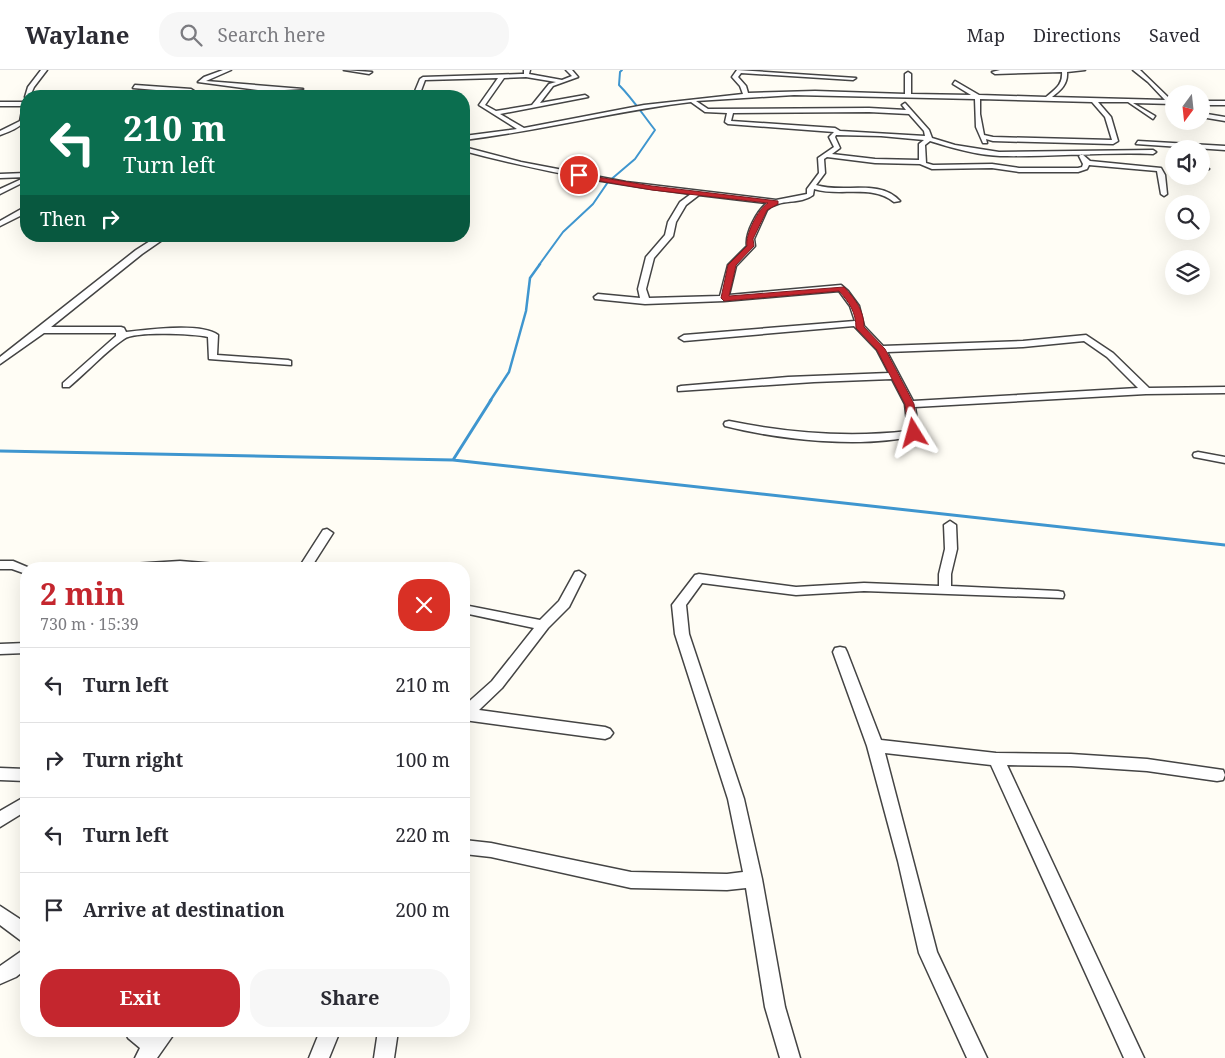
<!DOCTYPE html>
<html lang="en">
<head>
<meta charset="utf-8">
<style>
  :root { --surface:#fff; --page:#f7f7f7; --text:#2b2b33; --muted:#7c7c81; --line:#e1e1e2; --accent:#c4262e }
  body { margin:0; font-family:"Noto Serif",serif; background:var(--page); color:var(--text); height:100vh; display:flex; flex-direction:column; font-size:19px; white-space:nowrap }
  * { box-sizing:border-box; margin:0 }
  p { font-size:16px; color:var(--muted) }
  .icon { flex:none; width:28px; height:28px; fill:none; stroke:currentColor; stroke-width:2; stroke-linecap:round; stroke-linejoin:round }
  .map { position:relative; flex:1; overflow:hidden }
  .sheet { position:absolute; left:20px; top:492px; width:450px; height:475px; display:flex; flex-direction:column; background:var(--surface); border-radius:20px; box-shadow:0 5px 20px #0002 }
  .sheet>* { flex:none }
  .banner { position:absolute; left:20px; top:20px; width:450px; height:152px; border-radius:20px; box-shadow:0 5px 20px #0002; background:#0b6e4f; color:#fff; overflow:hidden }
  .needle { width:32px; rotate:195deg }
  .controls { position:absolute; left:1165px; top:15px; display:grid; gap:10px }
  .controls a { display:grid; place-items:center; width:45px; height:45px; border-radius:50%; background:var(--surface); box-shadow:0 5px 20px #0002; font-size:25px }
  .pin { position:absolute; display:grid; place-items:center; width:42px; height:42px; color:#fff; margin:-21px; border:2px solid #fff; border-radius:50%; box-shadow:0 1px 5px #0007 }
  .me { position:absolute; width:55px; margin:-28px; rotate:352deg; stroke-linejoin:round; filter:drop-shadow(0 0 4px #0008) }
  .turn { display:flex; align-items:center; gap:18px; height:105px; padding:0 20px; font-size:22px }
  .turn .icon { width:65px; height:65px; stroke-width:2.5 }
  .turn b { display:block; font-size:35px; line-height:42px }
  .then { display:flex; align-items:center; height:48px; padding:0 20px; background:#0003; gap:10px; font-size:19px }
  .round { display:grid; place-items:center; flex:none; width:52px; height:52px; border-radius:20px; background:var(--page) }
  .summary { display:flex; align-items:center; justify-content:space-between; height:85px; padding:0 20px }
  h1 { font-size:30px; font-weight:700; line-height:38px; color:var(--accent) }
  .button { display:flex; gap:10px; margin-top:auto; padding:10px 20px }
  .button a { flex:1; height:58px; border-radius:20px; background:var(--accent); color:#fff; font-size:20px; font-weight:700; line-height:58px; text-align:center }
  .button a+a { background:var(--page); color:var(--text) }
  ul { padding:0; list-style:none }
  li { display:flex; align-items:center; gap:15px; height:75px; padding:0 20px; border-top:1px solid var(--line) }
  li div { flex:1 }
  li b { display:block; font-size:19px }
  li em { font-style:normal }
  header { display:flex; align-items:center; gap:30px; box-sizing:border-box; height:70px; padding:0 25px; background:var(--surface); border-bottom:1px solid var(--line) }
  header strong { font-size:24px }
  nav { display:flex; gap:28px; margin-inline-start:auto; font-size:18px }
  .search { width:350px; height:45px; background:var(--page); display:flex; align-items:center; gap:12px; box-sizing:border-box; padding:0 18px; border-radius:20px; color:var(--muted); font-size:19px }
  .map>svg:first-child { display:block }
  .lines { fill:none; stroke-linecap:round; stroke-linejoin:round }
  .stream-far2 { stroke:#3f96cf; stroke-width:2 }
  .stream-far1 { stroke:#3f96cf; stroke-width:2.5 }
  .stream { stroke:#3f96cf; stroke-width:3 }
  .street-casing { stroke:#444; stroke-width:3 }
  .street { fill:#fff; fill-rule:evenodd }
  .route { fill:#c4262e; stroke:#7f191e }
</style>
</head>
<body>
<header>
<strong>Waylane</strong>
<div class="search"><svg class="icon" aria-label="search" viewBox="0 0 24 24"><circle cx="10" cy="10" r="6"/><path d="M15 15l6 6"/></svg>Search here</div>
<nav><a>Map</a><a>Directions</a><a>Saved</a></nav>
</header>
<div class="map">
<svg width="1225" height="988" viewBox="0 0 1225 988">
  <rect width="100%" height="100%" fill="#fffdf5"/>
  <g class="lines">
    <!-- stream-far2 -->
    <path class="stream-far2" d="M539 195 563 162 593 134 608 112 635 89 655 60C643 45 633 29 619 15L620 2 622 0"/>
    <!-- stream-far1 -->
    <path class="stream-far1" d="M490 331 509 302 526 241 530 208 540 194"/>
    <!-- stream -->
    <path class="stream" d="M0 381 453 390 1225 475
      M453 390 491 330"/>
    <defs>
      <path id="street" d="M41 0H47L34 17 30 26 25 27 28 17Z
        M223 0H231L206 11 303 19 266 21 198 12 204 7Z
        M344 0 372 2 369 4Z
        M524 0H530L529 4 562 10 572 6 566 0H572L578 7 553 16 540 33 585 25 588 27 500 44 524 58 644 35 743 24 740 16 732 7 737 0 856 8 853 10 741 3 738 7 746 16 748 23 815 21 905 24V4L908 2 911 4V24L971 25 953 14 955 11 979 25 1046 27C1055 19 1063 15 1062 2L995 4 992 2 1000 0H1085L1067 2C1068 14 1061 20 1052 27L1165 30 1148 12 1133 0H1140L1171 30H1174V34L1133 33 1155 46 1153 49 1128 32H1098L1111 47 1118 71 1113 74 993 71 986 69 987 73H983L976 57 975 29 794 25 696 31 708 39 869 38 906 40 902 35 905 33 929 60 932 68 955 75 999 82 1153 80 1156 82 1153 84C1102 82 1051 87 1000 86 977 85 952 78 930 71L925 75 926 93 933 95 992 94 1019 98H1078L1082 97 1083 94 1079 86 1082 84 1090 91 1161 98 1165 105 1167 124 1164 126 1161 124 1157 101 1089 95 1087 99 1078 102H1019L992 98 932 99 920 94 875 93 827 87 824 89 825 103 816 115C843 124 879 108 900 131L894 132C872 114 839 127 814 119L813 125C800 135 780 128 767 140L754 169 755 176 736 196 729 225 841 215 848 221 859 236 864 256 883 276 1023 271 1086 265 1113 283 1149 318 1225 317V323L1146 324 915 337 919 363 918 365C863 379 780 370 725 356L724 354 725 352 729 351C788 363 848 368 908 361L905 334 892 309 814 312 678 321V317L681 316 788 307 889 303 877 280 854 256 684 271 679 268 684 265 855 251 850 236 839 221 724 231 645 234 595 229 594 227 598 224 640 228 638 219 646 187 665 165 668 152 680 132 691 124C614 115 539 101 464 81V77L521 92 626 112 776 130 807 124V119L819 103 818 88 834 77 829 67 834 62 728 54 725 52 727 43 705 42 691 32C615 41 540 61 464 70V66L517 59 479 35 498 8 425 10 419 26H413L420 9 423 7 521 4H524ZM526 7 556 12 549 14 532 35 496 41 485 35 504 8ZM980 29 1092 32 1105 47 1112 70 993 67 984 65 980 44ZM869 42 909 44 924 61 925 66 840 61 835 58 731 51 733 43ZM836 65 881 66 924 70 919 74V90L875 89 832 84 840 78 835 67ZM699 125 767 133C757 141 745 163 747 176L728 195 720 226 649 228 646 219 654 188 673 166 676 152 686 135ZM1084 271 1107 287 1138 318 913 331 887 282 1023 277Z
        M135 15 191 19 194 21 191 23 133 18Z
        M26 29C28 54 23 56 0 65V61L20 51 23 36H0V32H23Z
        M1201 31H1225V35H1201Z
        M1201 43 1225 47V51L1201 47Z
        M1138 71 1225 76V80L1136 74Z
        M1201 97 1209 99 1201 101Z
        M26 103V107L0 108V104Z
        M26 107V111L0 124V119Z
        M23 138H26V143L0 156V151Z
        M158 166H168L142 184 51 257H121L124 258 126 262C146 260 201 252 218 265L217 285 288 290 291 291V295L209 289 208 267C194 264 135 261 124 269 106 281 87 302 69 317H63V313L116 266V263H44L0 294V287L136 180Z
        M1198 382 1225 387V393L1194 387 1193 385 1194 383Z
        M950 451 956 455 957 479 951 504V516L1058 521 1063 522 1064 525 1063 528 864 521 796 525 702 513 686 535 689 564 744 729 762 809 785 937 800 988H780L765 937 746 818 727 820 631 818 491 787 464 784V770L491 773 631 802 727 804 743 802 728 729 675 564 672 535 695 505 699 504 796 517 864 513 939 516V504L945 479 944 455Z
        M327 459 333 463 310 499H298L323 460Z
        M0 491H13L32 499H26V504L12 499H0Z
        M180 491 228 495 234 499H110L116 495Z
        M579 501 585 505 569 537 548 558 502 618 479 640 605 657 610 659 613 663 610 667 605 669 464 650V636L492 611 534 558 464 543V535L540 550 559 531 575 502Z
        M26 573V583L0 584V574Z
        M840 577 845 578 847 582 881 670 996 683 1071 684 1147 689 1223 700 1225 705 1223 710 1217 711 1147 701 1071 696 1007 695 1144 988H1124L991 695 885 683 937 882 987 988H967L919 883 898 791 867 676 833 582 835 578Z
        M0 698 26 699V711L0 710Z
        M26 726V741L0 757V741Z
        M0 836 26 853V872L20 870 0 855Z
        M26 878V899L16 907 0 914V896Z
        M125 961H176L157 988H135L140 978 128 968Z
        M320 961H340L329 988H309Z
        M378 961H398L394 988H374Z"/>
    </defs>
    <!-- street casing -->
    <use href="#street" class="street-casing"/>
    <!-- street -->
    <use href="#street" class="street"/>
  </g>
  <!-- route -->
  <path class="route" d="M579 104 652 116 778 131V134L767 140 753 169 754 176 736 195 729 226 844 217C855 229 864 240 864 257L885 279 914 334 918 363 917 365 914 366 909 363 905 334 877 280 856 258C856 242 849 232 839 221L724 231 721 228 728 195 747 176C745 165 758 139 768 133L652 120 577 107Z"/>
</svg>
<div class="controls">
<a><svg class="needle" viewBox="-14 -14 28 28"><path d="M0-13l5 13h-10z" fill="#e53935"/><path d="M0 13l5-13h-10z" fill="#7c7c81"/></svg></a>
<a><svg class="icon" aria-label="sound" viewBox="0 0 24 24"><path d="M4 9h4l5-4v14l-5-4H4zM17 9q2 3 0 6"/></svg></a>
<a><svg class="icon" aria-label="search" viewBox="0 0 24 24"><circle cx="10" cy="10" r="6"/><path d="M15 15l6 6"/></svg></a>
<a><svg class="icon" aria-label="layers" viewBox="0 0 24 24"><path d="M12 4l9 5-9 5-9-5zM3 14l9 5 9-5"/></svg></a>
</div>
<div class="pin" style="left:579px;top:105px;background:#d93025"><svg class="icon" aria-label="arrive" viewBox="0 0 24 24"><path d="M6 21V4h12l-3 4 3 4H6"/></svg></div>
<svg class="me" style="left:914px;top:363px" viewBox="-20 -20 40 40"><path d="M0-17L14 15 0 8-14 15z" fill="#c4262e" stroke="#fff" stroke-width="4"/></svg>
<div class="banner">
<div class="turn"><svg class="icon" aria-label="left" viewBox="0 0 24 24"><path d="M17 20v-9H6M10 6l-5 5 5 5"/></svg><div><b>210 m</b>Turn left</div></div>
<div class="then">Then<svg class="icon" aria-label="right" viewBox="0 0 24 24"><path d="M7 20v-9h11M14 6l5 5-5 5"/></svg></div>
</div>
<section class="sheet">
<div class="summary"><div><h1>2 min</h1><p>730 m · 15:39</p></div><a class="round" style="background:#d93025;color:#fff"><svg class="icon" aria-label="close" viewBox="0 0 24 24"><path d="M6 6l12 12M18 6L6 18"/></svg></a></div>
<ul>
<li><svg class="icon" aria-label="left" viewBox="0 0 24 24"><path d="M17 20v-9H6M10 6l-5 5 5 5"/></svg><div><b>Turn left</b></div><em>210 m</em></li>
<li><svg class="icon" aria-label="right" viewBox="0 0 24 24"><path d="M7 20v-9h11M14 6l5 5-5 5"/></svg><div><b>Turn right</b></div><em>100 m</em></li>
<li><svg class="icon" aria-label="left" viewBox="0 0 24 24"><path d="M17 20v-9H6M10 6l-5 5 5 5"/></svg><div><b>Turn left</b></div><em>220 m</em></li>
<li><svg class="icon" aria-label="arrive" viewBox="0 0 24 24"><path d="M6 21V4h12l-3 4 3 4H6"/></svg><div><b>Arrive at destination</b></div><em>200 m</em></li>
</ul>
<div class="button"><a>Exit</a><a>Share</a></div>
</section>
</div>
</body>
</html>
